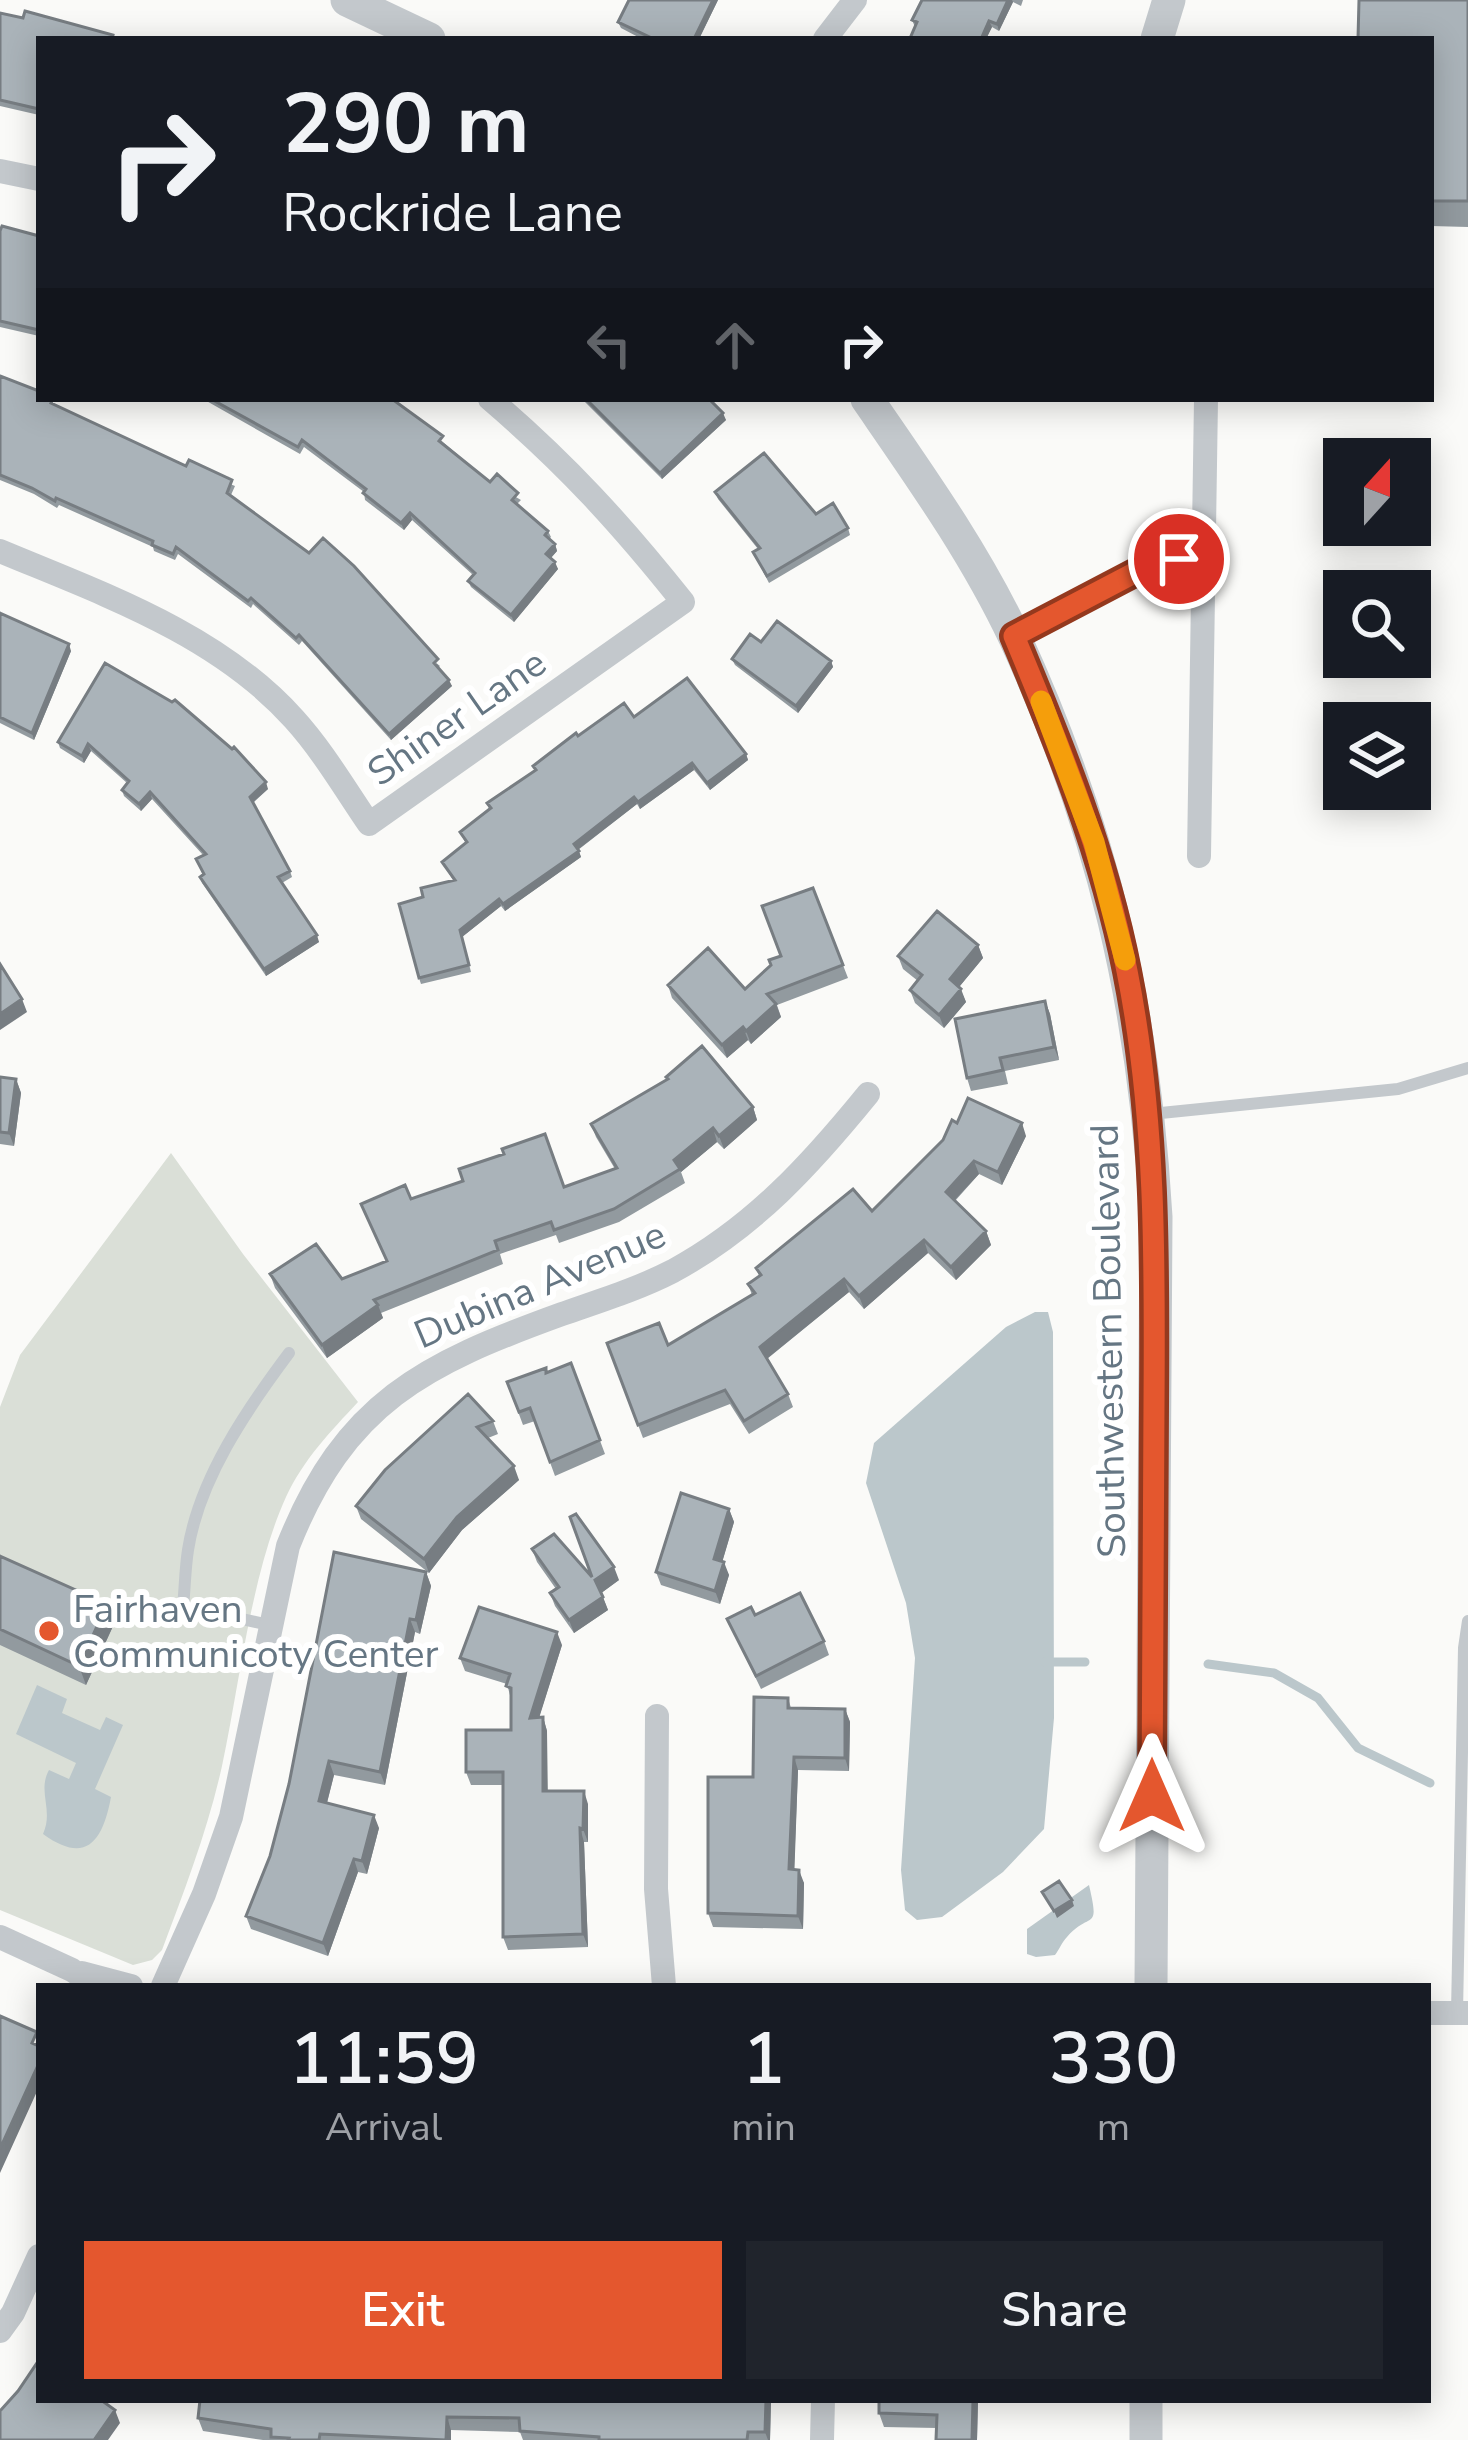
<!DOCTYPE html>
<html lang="en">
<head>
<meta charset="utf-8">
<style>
  :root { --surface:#171b24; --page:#20242c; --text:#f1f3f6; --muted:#9ea1a6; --accent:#e4572e }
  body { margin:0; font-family:"Nunito Sans",sans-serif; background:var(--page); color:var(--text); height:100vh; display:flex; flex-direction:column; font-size:45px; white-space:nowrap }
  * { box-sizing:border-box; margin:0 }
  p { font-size:39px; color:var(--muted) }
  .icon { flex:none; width:66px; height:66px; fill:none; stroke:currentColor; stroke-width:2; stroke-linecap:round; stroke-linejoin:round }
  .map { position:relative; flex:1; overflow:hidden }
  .side { position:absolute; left:36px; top:1983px; width:1395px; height:420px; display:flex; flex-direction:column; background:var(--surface); border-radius:0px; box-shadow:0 6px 30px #0003 }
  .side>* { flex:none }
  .guide { position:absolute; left:36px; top:36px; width:1398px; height:366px; border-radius:0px; box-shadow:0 6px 30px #0003; background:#171b24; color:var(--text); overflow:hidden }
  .needle { width:78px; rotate:21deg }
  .tools { position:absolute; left:1323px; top:438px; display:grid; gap:24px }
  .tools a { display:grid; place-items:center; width:108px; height:108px; border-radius:0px; background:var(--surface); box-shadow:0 6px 30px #0003; font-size:60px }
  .pin { position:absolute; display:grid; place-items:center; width:102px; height:102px; color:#fff; margin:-51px; border:6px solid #fff; border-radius:50%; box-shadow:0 3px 12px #0007 }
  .me { position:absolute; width:132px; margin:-66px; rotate:0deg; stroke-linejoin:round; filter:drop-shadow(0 0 9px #0008) }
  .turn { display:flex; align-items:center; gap:42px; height:252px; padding:0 48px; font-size:54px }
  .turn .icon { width:156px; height:156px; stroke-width:2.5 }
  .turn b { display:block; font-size:84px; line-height:102px }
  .lanes { display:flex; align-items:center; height:114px; padding:0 48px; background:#0003; justify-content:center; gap:60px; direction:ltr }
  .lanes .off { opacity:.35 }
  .eta { display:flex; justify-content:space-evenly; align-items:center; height:204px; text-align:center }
  .eta b { font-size:72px; font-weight:600; line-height:84px }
  .cta { display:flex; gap:24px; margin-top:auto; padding:24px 48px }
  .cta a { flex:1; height:138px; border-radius:0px; background:var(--accent); color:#fff; font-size:48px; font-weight:600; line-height:138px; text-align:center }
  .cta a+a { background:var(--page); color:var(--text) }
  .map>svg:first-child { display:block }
  .green { fill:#dadfd7 }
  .water { fill:#bbc7cb }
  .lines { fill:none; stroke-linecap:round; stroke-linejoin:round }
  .stream { stroke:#bbc7cb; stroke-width:9 }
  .service { stroke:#c3c8cc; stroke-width:12 }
  .minor { stroke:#c3c8cc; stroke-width:24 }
  .tertiary { stroke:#c3c8cc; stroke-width:33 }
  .wall { fill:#929a9f }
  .shaded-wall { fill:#777d82 }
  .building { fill:#aab3b9; stroke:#777d82; stroke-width:3 }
  .route-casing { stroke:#94391e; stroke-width:30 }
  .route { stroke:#e4572e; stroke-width:21 }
  .slow { stroke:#f59e0b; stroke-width:21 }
  .poi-dot { fill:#e4572e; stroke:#fff; stroke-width:4.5 }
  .labels { text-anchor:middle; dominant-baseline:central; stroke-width:12; stroke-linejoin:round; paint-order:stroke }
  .street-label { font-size:39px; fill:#657683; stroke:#fff }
  .poi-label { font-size:39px; fill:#657683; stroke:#fff; text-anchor:start }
</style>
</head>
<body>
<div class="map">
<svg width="1468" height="2440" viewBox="0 0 1468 2440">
  <rect width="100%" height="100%" fill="#fafaf8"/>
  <!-- green -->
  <path class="green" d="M171 1153 243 1254 358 1402C331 1431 303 1460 286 1497 251 1574 240 1682 222 1766 208 1829 185 1889 162 1950L152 1960 133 1965 0 1910V1407L20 1355Z"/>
  <!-- water -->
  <path class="water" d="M1035 1312H1048L1053 1332 1054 1718 1044 1829 1003 1872 942 1917 917 1920 905 1910 901 1870 915 1658 906 1603 866 1483 874 1443 1006 1327Z
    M37 1685 67 1699 62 1713 100 1730 106 1717 123 1725 95 1789 111 1797C103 1840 87 1866 43 1834 54 1810 37 1792 49 1770L69 1779 76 1763 16 1734Z
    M1089 1885C1100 1933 1091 1910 1067 1937 1062 1942 1059 1950 1055 1955L1036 1957 1027 1954V1929Z"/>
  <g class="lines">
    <!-- stream -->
    <path class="stream" d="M1045 1662H1085
      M1208 1664 1274 1673 1318 1698 1358 1748 1430 1783"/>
    <!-- service -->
    <path class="service" d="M1151 1114 1398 1089 1468 1068
      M269 1625 183 1606C185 1588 185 1569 188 1550 199 1479 247 1409 289 1353
      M1457 2013 1464 1648 1468 1621"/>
    <!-- minor -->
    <path class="minor" d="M825 39 855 0
      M0 171 39 179
      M0 551C103 594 218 634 294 719 323 751 345 789 369 824L683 602C620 523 567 465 490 399
      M1014 636 1159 560H1204
      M1199 856 1206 399
      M657 1716 656 1889 664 1986
      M0 1937 72 1970 95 1986
      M82 1973 131 1986
      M163 1986 204 1894 231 1817 288 1546C345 1402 424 1364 562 1314 599 1301 638 1289 673 1271 754 1227 811 1164 868 1094
      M1428 2013H1468
      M0 2331 13 2313 39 2256
      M822 2440 823 2400"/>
    <!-- tertiary -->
    <path class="tertiary" d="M347 0 429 39
      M1157 39 1169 0
      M867 399C920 476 975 553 1015 638 1103 829 1144 1008 1156 1217L1151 1986
      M1146 2440V2400"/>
  </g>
  <!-- wall -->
  <path class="wall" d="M629 0H718L699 39H642L621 28 618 22Z
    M922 0H1023L1021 6 1013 2 999 31 992 27 986 39H912L911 36 915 27 912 20Z
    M1468 0V227L1431 226V39Z
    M0 13 113 35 114 39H39V115L0 106Z
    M0 231 39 236V336L0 327Z
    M0 376 56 405 186 466 235 486 231 495 440 666 438 668 452 686 391 740 302 641 299 645 253 604 251 608 178 554 175 560 154 551 153 547 59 505 57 508 34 494 0 480Z
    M203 399H392L490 482 521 500 517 504 548 531 551 537 549 539 555 544 557 551 551 558 558 569 514 622 471 587 468 581 473 575 412 520 404 530 365 500 364 492 304 447 300 454Z
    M582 399H709L726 420 662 479Z
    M715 492 816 514 848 528 850 535 769 583 753 552 758 549 718 499Z
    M0 613 71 651 34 740 0 723Z
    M732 659 831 661 833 667 798 713 735 665Z
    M105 663 268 789 253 803 290 871 292 877 282 883 319 942 266 976 202 883 200 877 203 875 196 859 203 855 152 799 141 811 124 796 122 790 127 783 91 751 84 763 60 748 58 742Z
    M634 717 746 754 748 760 710 790 694 770 640 809 637 804 578 850 581 857 505 911 501 906 462 937 471 972 421 984 419 978 423 897 453 880 442 862 466 844 460 832 489 809 487 803 535 771 533 766 578 736Z
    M813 888 848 978 777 1005 781 1017 751 1044 748 1040 727 1058 672 998 668 985 745 989 780 956Z
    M978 945 983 958 959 987 966 1002 944 1028 915 1003 910 990 918 981 903 969 898 956Z
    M1045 1001 1050 1014 1059 1060 1005 1071 1008 1084 971 1091 967 1078Z
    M0 1077 16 1079 21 1093 14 1146 0 1144Z
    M753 1107 757 1120 724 1149 717 1142 681 1172 685 1183 619 1222 559 1243 556 1235 500 1254 503 1264 381 1313 383 1318 327 1358 275 1288 270 1274 342 1279 386 1261 361 1204 564 1187 615 1169 596 1137 591 1124Z
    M957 1123 1026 1136 1002 1185 979 1174 955 1201 986 1231 991 1245 956 1280 928 1253 864 1309 849 1292 767 1359 788 1394 793 1407 749 1434 730 1404 643 1438 607 1343 668 1345 752 1295 748 1284 759 1276 756 1268 872 1211 943 1140Z
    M571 1363 605 1454 555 1476 535 1421 523 1425 507 1382 547 1373Z
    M468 1394 493 1421 498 1434 488 1438 519 1480 462 1530 429 1573 361 1519 356 1506Z
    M729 1509 734 1522 722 1562 729 1575 720 1604 661 1585 656 1572Z
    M532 1549 592 1577 619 1580 601 1593 608 1610 574 1633 555 1606 550 1593 556 1589 537 1562Z
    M0 1556 107 1604 114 1624 86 1685 0 1645Z
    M426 1572 431 1586 420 1634 415 1632 385 1785 334 1775 327 1803 379 1828 367 1874 358 1872 328 1956 251 1929 246 1916Z
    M755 1615 824 1641 829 1655 761 1689 727 1619Z
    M562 1645 539 1717H543L547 1731V1791L588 1804V1842H584L588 1947 508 1950 503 1937V1785H471L466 1772 511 1730V1699L507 1684 465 1671 460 1658Z
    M788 1698 791 1708 845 1709 850 1722 849 1771 798 1770 794 1869 804 1883 803 1929 713 1927 708 1913 753 1777Z
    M200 2400H771L770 2440H523L520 2432 451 2430V2440H263L203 2431 198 2418Z
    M978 2400 977 2440H936L937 2428 884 2427 879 2413Z"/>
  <!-- shaded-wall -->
  <path class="shaded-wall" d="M713 0H718L699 39H694Z
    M1008 0H1012L1013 2 999 31 997 24Z
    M989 21 992 27 986 39H981Z
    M723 413 726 420 662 479 660 473Z
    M410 513 412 520 404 530 401 523Z
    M555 544 557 551 548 561 546 554Z
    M555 562 558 569 514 622 511 615Z
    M69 644 71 651 34 740 32 733Z
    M831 661 833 667 798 713 796 706Z
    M449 680 452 686 391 740 389 734Z
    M88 744 91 751 84 763 82 756Z
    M746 754 748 760 710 790 707 783Z
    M692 763 694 770 640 809 638 802Z
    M266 782 268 789 252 803 250 797Z
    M150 792 152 799 141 811 139 804Z
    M634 797 637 804 576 851 574 844Z
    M579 851 581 857 505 911 503 904Z
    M499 899 501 906 462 937 471 972 460 930Z
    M317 935 319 942 266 976 264 969Z
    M978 945 983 958 955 992 950 979Z
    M961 989 966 1002 944 1028 939 1015Z
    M22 999 27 1012 0 1030V1014Z
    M1045 1001 1050 1014 1059 1060 1054 1047Z
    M776 1004 781 1017 751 1044 746 1031Z
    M743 1027 748 1040 727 1058 722 1045Z
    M16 1079 21 1093 14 1146 9 1133Z
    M753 1107 757 1120 724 1149 719 1136Z
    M1022 1123 1026 1136 1002 1185 998 1172Z
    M713 1128 717 1142 681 1172 674 1160Z
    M974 1161 979 1174 950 1205 946 1192Z
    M986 1231 991 1245 956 1280 951 1267Z
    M924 1240 928 1253 864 1309 859 1296Z
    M844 1279 849 1292 764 1361 760 1347Z
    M378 1305 383 1318 327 1358 322 1345Z
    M514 1466 519 1480 462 1530 429 1573 424 1559 457 1517Z
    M729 1509 734 1522 719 1573 714 1559Z
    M724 1562 729 1575 720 1604 715 1591Z
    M614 1567 619 1580 600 1594 595 1580Z
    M426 1572 431 1586 420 1634 416 1620Z
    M603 1597 608 1610 574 1633 569 1620Z
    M107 1604 114 1624 86 1685 79 1666Z
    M410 1619 415 1632 385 1785 380 1772Z
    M557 1632 562 1645 535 1731 530 1718Z
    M845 1709 850 1722 849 1771 845 1758Z
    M543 1717 547 1731 548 1804 543 1791Z
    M794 1757 798 1770 794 1882 789 1869Z
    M329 1761 334 1775 324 1814 319 1801Z
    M584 1791 588 1804V1842L583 1829Z
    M374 1815 379 1828 367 1874 362 1861Z
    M580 1828 584 1842 588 1947 583 1934Z
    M354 1859 358 1872 328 1956 323 1943Z
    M799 1870 804 1883 803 1929 798 1916Z
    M1072 1900 1074 1906 1057 1918 1054 1911Z
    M39 2063V2087L0 2173V2149Z
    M766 2400H771L770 2440H768L765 2432Z
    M973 2400H978L977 2440H972Z
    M115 2410 120 2423 108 2440H94Z
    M447 2417 451 2430V2440H446Z"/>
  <!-- building -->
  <path class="building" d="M629 0H713L694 39H654L618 22Z
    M922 0H1008L997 24 989 21 981 39H917L911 36 917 22 912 20Z
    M1359 0H1468V201H1431V39H1358Z
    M25 11 113 35 112 39H39V109L0 100V13L23 18Z
    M2 226 39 236V330L0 321V231Z
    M0 376 39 391V399H53L51 403 186 466 189 460 232 480 227 493 309 553 323 538 354 566 438 659 434 663 449 680 389 734 299 635 296 638 251 598 248 601 176 547 173 554 152 545 153 541 56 498 55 501 32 488 0 475Z
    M211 399H392L443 436 439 441 490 482 497 474 518 493 512 500 548 531 545 535 555 544 546 554 555 562 511 615 468 581 475 573 410 513 401 523 363 493 366 489 302 440 298 447Z
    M586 399H709L723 413 660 473Z
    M764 453 816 514 833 503 848 528 767 576 753 552 760 548 715 492Z
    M0 613 69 644 32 733 0 717Z
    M777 621 831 661 796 706 732 659 750 634 761 642Z
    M105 663 172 702 175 700 232 749 234 747 266 782 250 797 290 871 278 877 317 935 264 969 200 877 204 874 196 859 206 854 150 792 139 804 122 790 129 781 88 744 82 756 58 742Z
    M687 678 746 754 707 783 692 763 638 802 634 797 574 844 579 851 503 904 499 899 460 930 469 965 419 978 399 904 423 897 421 888 455 880 442 862 467 842 460 832 491 808 487 803 536 770 533 766 576 733 578 736 624 703 634 717Z
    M813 888 843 965 767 994 776 1004 746 1031 743 1027 722 1045 668 985 708 948 745 989 771 965 769 960 781 956 762 906Z
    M937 911 978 945 950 979 961 989 939 1015 910 990 922 975 898 956Z
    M0 964 22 999 0 1014Z
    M1045 1001 1054 1047 1000 1058 1003 1070 967 1078 955 1019Z
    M702 1046 753 1107 719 1136 713 1128 674 1160 680 1169 614 1209 554 1230 551 1222 495 1241 498 1250 374 1300 378 1305 322 1345 270 1274 316 1244 342 1279 387 1261 361 1204 405 1185 411 1199 463 1181 459 1169 504 1154 502 1149 545 1134 564 1187 617 1168 591 1124 668 1079 666 1077Z
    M0 1077 16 1079 9 1133 0 1132Z
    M968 1098 1022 1123 998 1172 974 1161 946 1192 986 1231 951 1267 924 1240 859 1296 844 1279 760 1347 788 1394 744 1421 725 1390 638 1425 607 1343 659 1323 668 1345 755 1293 748 1284 761 1275 756 1268 853 1189 872 1211 943 1140 952 1120 957 1123Z
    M571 1363 600 1440 550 1462 530 1408 519 1412 507 1382 546 1368V1373Z
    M468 1394 493 1421 477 1427 514 1466 457 1517 424 1559 356 1506 385 1470Z
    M681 1493 729 1509 714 1559 724 1562 715 1591 656 1572Z
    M576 1514 614 1567 595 1580 603 1597 569 1620 550 1593 559 1587 532 1549 554 1534 592 1577 570 1517Z
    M334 1552 426 1572 416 1620 410 1619 380 1772 329 1761 319 1801 374 1815 362 1861 354 1859 323 1943 246 1916 270 1856 289 1784Z
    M0 1556 107 1604 79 1666 0 1629Z
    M800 1593 824 1641 756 1676 727 1619 751 1607 755 1615Z
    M479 1607 557 1632 530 1718 543 1717V1791H584L583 1829 580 1828 583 1934 503 1937V1772H466V1730H511V1688L506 1686 510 1674 460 1658Z
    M754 1697 788 1698V1708L845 1709V1758L794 1757 789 1869 799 1870 798 1916 708 1913V1777H753Z
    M1059 1881 1072 1900 1054 1911 1042 1892Z
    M0 2016 37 2032 32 2043 39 2046V2063L0 2149Z
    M39 2360V2400H101L115 2410 94 2440H0V2411L18 2391Z
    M200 2400H766L765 2432H748L747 2440H599V2437L520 2431 519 2418 447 2417 446 2440 320 2434 319 2440H288L289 2438 271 2437V2429L198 2418Z
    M879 2400H973L972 2440H936L937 2415 879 2413Z"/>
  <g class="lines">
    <defs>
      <path id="route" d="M1152 1796C1153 1666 1153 1535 1154 1405 1155 1259 1156 1116 1127 971 1104 854 1060 746 1014 636L1159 560 1179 559"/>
    </defs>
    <!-- route casing -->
    <use href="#route" class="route-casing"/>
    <!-- route -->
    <use href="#route" class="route"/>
    <!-- slow -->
    <path class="slow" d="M1041 701 1094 842 1125 960"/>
  </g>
  <!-- markers -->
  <circle class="poi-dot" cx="49" cy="1631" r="12"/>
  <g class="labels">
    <!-- street labels -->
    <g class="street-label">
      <text transform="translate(457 718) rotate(-35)">Shiner Lane</text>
      <text transform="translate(540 1285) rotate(-23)">Dubina Avenue</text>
      <text transform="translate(1109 1341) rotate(-91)">Southwestern Boulevard</text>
    </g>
    <!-- poi labels -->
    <g class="poi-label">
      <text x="73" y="1609">Fairhaven<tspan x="73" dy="45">Communicoty Center</tspan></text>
    </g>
  </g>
</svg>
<div class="tools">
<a><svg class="needle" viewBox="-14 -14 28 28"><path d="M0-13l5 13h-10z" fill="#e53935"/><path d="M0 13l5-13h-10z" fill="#9ea1a6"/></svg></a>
<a><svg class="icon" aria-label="search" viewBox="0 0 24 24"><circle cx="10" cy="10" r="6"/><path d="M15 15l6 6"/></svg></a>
<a><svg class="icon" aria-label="layers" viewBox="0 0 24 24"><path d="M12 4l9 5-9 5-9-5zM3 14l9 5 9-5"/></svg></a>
</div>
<div class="pin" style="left:1179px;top:559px;background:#d93025"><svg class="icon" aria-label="arrive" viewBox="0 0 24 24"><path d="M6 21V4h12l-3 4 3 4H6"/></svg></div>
<svg class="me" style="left:1152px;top:1796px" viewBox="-20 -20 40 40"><path d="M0-17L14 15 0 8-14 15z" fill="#e4572e" stroke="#fff" stroke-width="4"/></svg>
<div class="guide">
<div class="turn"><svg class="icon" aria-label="right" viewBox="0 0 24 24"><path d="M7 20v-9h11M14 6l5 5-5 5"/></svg><div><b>290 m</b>Rockride Lane</div></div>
<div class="lanes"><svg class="icon off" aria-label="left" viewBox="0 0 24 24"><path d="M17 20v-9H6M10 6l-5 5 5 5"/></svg><svg class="icon off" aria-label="ahead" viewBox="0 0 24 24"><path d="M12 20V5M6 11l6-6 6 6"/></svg><svg class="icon" aria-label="right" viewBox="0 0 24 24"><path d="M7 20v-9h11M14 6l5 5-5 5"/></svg></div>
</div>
<section class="side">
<div class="eta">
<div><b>11:59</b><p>Arrival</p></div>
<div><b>1</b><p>min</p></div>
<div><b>330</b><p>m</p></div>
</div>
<div class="cta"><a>Exit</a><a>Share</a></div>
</section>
</div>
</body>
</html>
